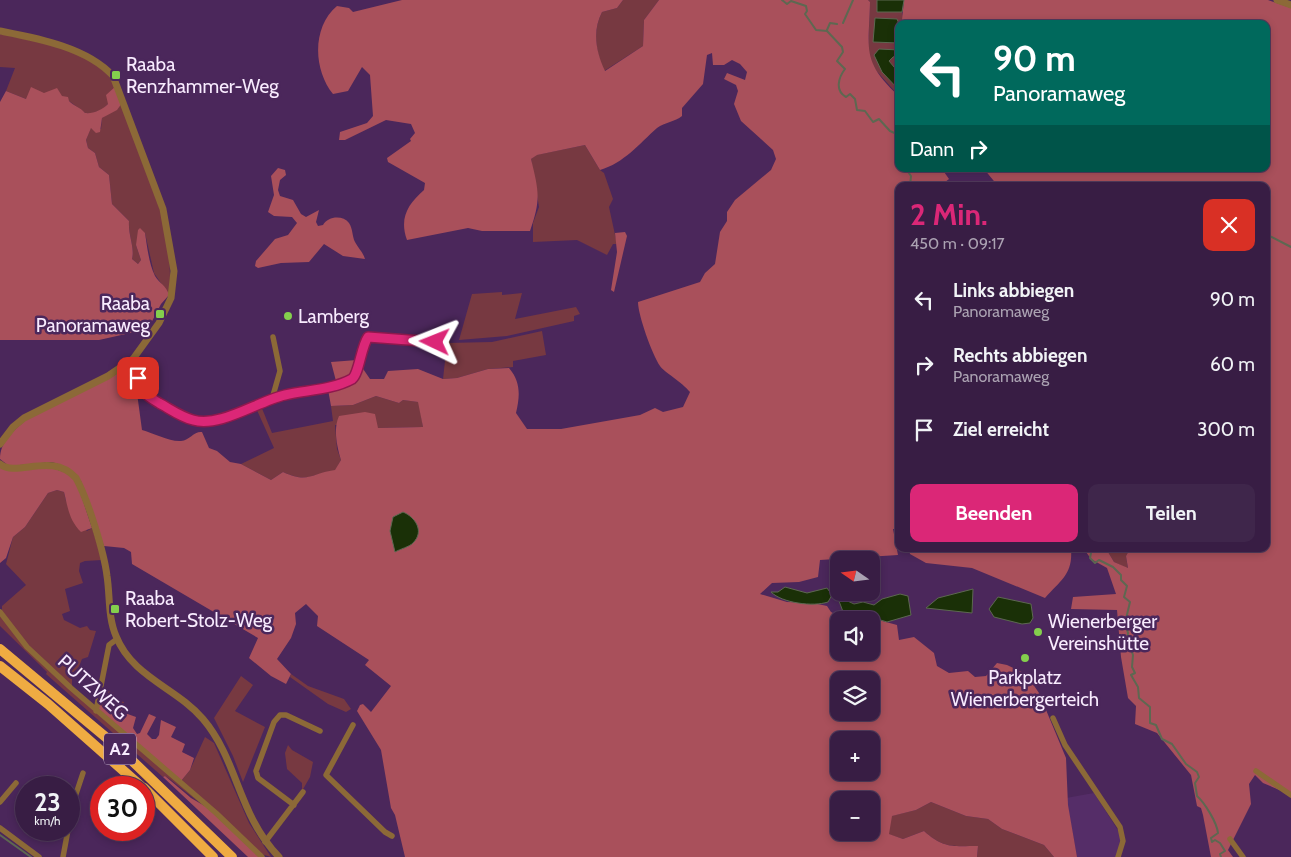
<!DOCTYPE html>
<html lang="de">
<head>
<meta charset="utf-8">
<style>
  :root { --surface:#381d44; --page:#3f264b; --text:#f1f3f6; --muted:#aba2b2; --line:#523b5d; --accent:#db2777 }
  body { margin:0; font-family:Cabin,sans-serif; background:var(--page); color:var(--text); height:100vh; display:flex; flex-direction:column; font-size:19px; white-space:nowrap }
  * { box-sizing:border-box; margin:0 }
  p { font-size:16px; color:var(--muted) }
  .icon { flex:none; width:28px; height:28px; fill:none; stroke:currentColor; stroke-width:2; stroke-linecap:round; stroke-linejoin:round }
  .map { position:relative; flex:1; overflow:hidden }
  .drawer { position:absolute; left:895px; top:182px; width:375px; height:370px; display:flex; flex-direction:column; background:var(--surface); border-radius:10px; box-shadow:0 2px 8px #0003,0 0 0 1px var(--line) }
  .drawer>* { flex:none }
  .top-card { position:absolute; left:895px; top:20px; width:375px; height:152px; border-radius:10px; box-shadow:0 2px 8px #0003,0 0 0 1px var(--line); background:#00695c; color:#fff; overflow:hidden }
  .needle { width:32px; rotate:284deg }
  .controls { position:absolute; left:830px; top:551px; display:grid; gap:10px }
  .controls a { display:grid; place-items:center; width:50px; height:50px; border-radius:10px; background:var(--surface); box-shadow:0 2px 8px #0003,0 0 0 1px var(--line); font-size:25px }
  .speed { position:absolute; left:15px; top:776px; display:flex; gap:10px; font-size:25px; font-weight:700; text-align:center }
  .speed>* { display:grid; place-content:center; width:65px; height:65px; border-radius:50%; background:var(--surface); box-shadow:0 2px 8px #0003,0 0 0 1px var(--line); line-height:1 }
  .speed small { font-size:12px; font-weight:400 }
  .speed .limit { border:8px solid #d22; background:#fff; color:#111 }
  .pin { position:absolute; display:grid; place-items:center; width:42px; height:42px; color:#fff; margin:-21px; border-radius:10px; box-shadow:0 2px 8px #0006 }
  .me { position:absolute; width:55px; margin:-28px; rotate:272deg; stroke-linejoin:round; filter:drop-shadow(0 0 4px #0008) }
  .turn { display:flex; align-items:center; gap:18px; height:105px; padding:0 15px; font-size:22px }
  .turn .icon { width:65px; height:65px; stroke-width:2.5 }
  .turn b { display:block; font-size:35px; line-height:42px }
  .then { display:flex; align-items:center; height:48px; padding:0 15px; background:#0003; gap:10px; font-size:19px }
  .round { display:grid; place-items:center; flex:none; width:52px; height:52px; border-radius:10px; background:var(--page) }
  .headline { display:flex; align-items:center; justify-content:space-between; height:85px; padding:0 15px }
  h1 { font-size:30px; font-weight:800; line-height:38px; color:var(--accent) }
  .cta { display:flex; gap:10px; margin-top:auto; padding:10px 15px }
  .cta a { flex:1; height:58px; border-radius:10px; background:var(--accent); color:#fff; font-size:20px; font-weight:800; line-height:58px; text-align:center }
  .cta a+a { background:var(--page); color:var(--text) }
  ul { padding:0; list-style:none }
  li { display:flex; align-items:center; gap:15px; height:65px; padding:0 15px }
  li div { flex:1 }
  li b { display:block; font-size:19px }
  li em { font-style:normal }
  .map>svg:first-child { display:block }
  .built { fill:#552d68 }
  .green { fill:#773941 }
  .forest { fill:#a9505b; fill-rule:evenodd }
  .water { fill:#1a3007; stroke:#5d6851 }
  .lines { fill:none; stroke-linecap:round; stroke-linejoin:round }
  .stream { stroke:#5d6851; stroke-width:2 }
  .minor { stroke:#8c6937; stroke-width:5.5 }
  .tertiary { stroke:#8c6937; stroke-width:7 }
  .motorway { stroke:#efab42; stroke-width:10 }
  .route-casing { stroke:#8e194d; stroke-width:12 }
  .route { stroke:#db2777; stroke-width:9 }
  .poi-dot { fill:#84cf4d; stroke:#4b275b; stroke-width:2 }
  .labels { text-anchor:middle; dominant-baseline:central; stroke-width:5; stroke-linejoin:round; paint-order:stroke }
  .shield { fill:#4b275b; stroke:#c4b0cd; stroke-width:1 }
  .shield-label { font-size:18px; font-weight:bold; fill:#f8ebfe }
  .poi-label { font-size:19px; fill:#f8ebfe; stroke:#4b275b; text-anchor:start }
  .street-label { font-size:19px; fill:#f8ebfe; stroke:#4b275b }
</style>
</head>
<body>
<div class="map">
<svg width="1291" height="857" viewBox="0 0 1291 857">
  <rect width="100%" height="100%" fill="#4b275b"/>
  <!-- built -->
  <path class="built" d="M1094 793 1119 832 1121 841 1116 857H1077L1066 798Z"/>
  <!-- green -->
  <path class="green" d="M623 0H659L644 20 643 46 604 71C596 52 592 31 602 12L617 8Z
    M868 0H877V12H902L904 24H899V96L872 66 868 53 870 2Z
    M0 34C38 42 95 50 116 86L108 104 103 109 91 114 85 113 69 101 44 93 26 99 6 91 15 68 0 67Z
    M122 103C144 164 176 229 169 295L154 273 145 233 136 245 141 260 138 264 132 259C135 248 128 235 129 221L112 204 109 175 99 167 95 153 88 148 86 140 91 127 101 129 102 118Z
    M585 145 600 170 604 173 613 199 609 207 617 244H613L607 255 577 240 533 242V223L539 207 531 159 536 155Z
    M502 292V295L522 293 515 319 576 307 580 314 574 316V321L507 336 459 340 472 294Z
    M542 331 546 355 513 361V367L488 369 457 378 443 379 447 343 492 342Z
    M376 396 399 403 403 400 419 402 423 427 378 428 335 425 337 449 341 460 335 471C311 473 309 484 283 472L271 480 241 464 274 448 256 408 261 406 272 433 333 421 331 406 353 405Z
    M57 490 64 492 66 501 87 531 92 528 102 560 85 561 80 563 79 571 83 583 65 589 70 611 62 614 64 620 80 628 87 626 90 630 96 631 88 657 82 659 78 669 72 673V688L28 646 2 611V606L26 585 6 564 13 537 25 527 48 493Z
    M1094 549H1130L1126 556 1128 569 1114 562 1108 552 1097 553Z
    M0 615 18 638 206 808 171 780 165 776 163 777 46 674 47 672 0 626Z
    M291 674 308 686 344 699 351 709 346 712 328 704 290 677Z
    M241 676 253 685 235 711 265 727 243 782 233 756 214 718Z
    M102 689 114 693 113 699 124 702 123 708 117 706 105 709 98 703Z
    M205 737 214 743 249 823 271 857 261 854 181 781 190 770Z
    M288 745 292 750 313 762 310 777 302 791V783L287 769 285 753Z
    M931 802 966 816 988 819 1002 829 1044 845 1054 857H977L978 846C953 846 944 849 924 831L903 839 888 834 891 816 916 810Z"/>
  <!-- forest -->
  <path class="forest" d="M402 0H623L617 8 602 12C592 31 596 52 605 71L643 46 644 20 659 0H868L870 2C869 50 861 61 899 96V169H942L949 179 940 186H899V529H893L898 555 820 560 818 577 799 582 772 583 760 594 787 602 813 603 827 606 831 612 843 618 864 616 897 625 899 640 914 637 934 653 937 666 949 673 968 671 975 677 986 676 997 663 1007 665 1026 674 1039 693 1066 758 1068 805 1077 857H1054L1044 845 1002 829 988 819 966 816 931 802 916 810 892 816 889 834 903 839 924 831C944 849 953 846 978 846L977 857H405L395 815 391 808 381 750 357 711 360 705 363 704 371 712 391 686 365 665 369 660 317 626 318 616 306 604 295 613 296 624 291 638 277 659 291 674 286 684 271 676 249 658 258 638 132 564 131 552 124 548 104 546 81 481 58 464 52 462 9 466 0 459C0 442 13 431 26 420L125 369 130 370V385L137 393 142 430C153 433 170 442 181 441 190 440 194 431 202 432L209 448 217 451 230 462 241 464 271 480 283 472C309 484 311 473 335 470L341 460C337 447 333 429 339 416L365 412 375 414 378 428 423 427 418 402 403 400 399 403 376 396 353 405 331 406 327 384 336 381 331 362 357 360 370 379H384L388 371 418 369 443 379 457 378 488 369 509 368C521 382 520 396 516 413L527 429H561L640 415 655 408 663 412 683 407 690 392C682 382 664 372 660 366 652 354 638 315 638 302L700 282 705 273 715 264 720 232 727 221V212L735 200 771 170 776 159 773 150 741 121 734 104 738 91 736 85 724 79 727 73 745 80 747 72 740 64 732 60 724 65H713L712 53 707 55 703 84 682 108V116C675 122 665 122 657 128 639 144 624 163 600 170L585 145 537 155 531 159C539 192 541 199 530 231H482L468 228 407 240C399 218 408 204 424 190L425 183 388 162 387 158 411 141 410 139 415 133 411 124 386 120 345 140H339L340 132 367 123 373 116 370 75 362 67 348 91 333 94C313 69 312 27 337 6L349 8 353 12ZM839 620H871V652H839ZM839 680H871V712H839ZM839 740H871V772H839ZM839 800H871V832H839Z
    M904 0H1268L1291 8V795L1263 783 1255 775 1249 784 1251 804 1228 850 1233 857H1211L1203 815 1201 808 1197 806 1191 775 1157 733 1135 724 1136 706 1128 698 1121 657 1117 610 1071 609 1073 597 1116 594 1107 568 1091 559 1084 549H1094L1097 553 1108 552 1114 562 1128 568 1126 556 1130 549H1266V186H1035L1030 181 1022 183 1019 186H998L984 169H1266V24H904L902 20Z
    M116 86 122 103 117 110 102 118 100 132 96 133 91 128 86 140 88 148 95 153 99 167 109 175 112 204 129 221C128 236 135 247 132 259L138 264 141 260 136 245 138 230 140 228 145 233C147 246 149 264 155 276 160 284 166 285 169 295L161 304 148 329 99 340H0V102L6 91 26 99 31 87 44 93 57 88 62 96 68 97 69 101C74 106 80 107 85 113 93 114 102 110 108 104L106 95Z
    M278 168 285 170 286 175 280 180 278 190 280 196 293 200 301 214 306 217 319 210 316 222 318 226 323 225C328 216 343 215 349 223 353 229 352 236 355 242 358 248 363 252 365 259L343 256 324 244 309 262 281 263 258 268 255 266 256 261 275 239 288 235 297 223 292 217 274 216 268 212 274 195 271 176Z
    M625 232 627 236 614 292 611 290 617 252 615 233Z
    M47 466 69 474 77 483 92 528 81 532C69 520 68 508 64 492L57 490 48 493 25 527 13 537 6 558 0 563V467Z
    M909 549H1071C1073 574 1061 580 1045 598L972 568 926 563 910 554Z
    M98 703 105 709 117 706 123 708 122 712 136 717 133 728 137 734 140 733 149 714 156 717 147 734 152 739H156L159 735 161 720 176 727 171 737 185 744 182 752 194 758 190 770 181 781 97 710Z
    M165 776 191 798 208 808 259 857H248L163 777Z"/>
  <!-- water -->
  <path class="water" d="M877 0H904L902 12H877Z
    M875 18 897 19 899 24V43L873 42Z
    M879 49 899 50V55L893 57 889 61 899 73V90L882 72 874 55Z
    M403 512C415 517 425 531 413 543 409 547 400 549 395 552L390 531 393 517Z
    M785 587 807 593 827 588 832 595 828 602C813 607 782 603 771 592H778Z
    M973 589 972 613 926 608 938 598Z
    M900 594 908 596 911 615 887 622 861 614 845 617 839 601 841 598 854 604 863 602 874 605 882 599Z
    M998 597 1031 604 1033 618 1030 623 1022 624 994 617 989 609Z"/>
  <g class="lines">
    <!-- stream -->
    <path class="stream" d="M782 0 787 4 791 1 806 6 807 11 805 14 816 30 827 31 842 47 843 52 837 61 845 69C838 78 835 91 846 97L850 94 855 99 857 110 865 111 873 122 879 119 890 131 899 135
      M843 23 853 0
      M827 30 830 23 837 24
      M899 155 897 160H899
      M906 169 911 176 910 186
      M1266 234 1291 247
      M1088 549 1091 553 1090 558 1095 563 1099 560 1113 567 1121 575V580L1127 586 1124 597 1130 602 1125 623 1128 633 1127 639 1133 655 1132 667 1135 673 1131 675 1138 687 1139 698 1150 707V723L1156 725 1162 739 1172 744 1186 764 1197 772 1199 777 1195 783 1197 796C1205 803 1217 823 1218 833L1211 838 1212 842 1215 840 1220 843 1225 851 1220 854 1221 857
      M0 835 31 857"/>
    <!-- minor -->
    <path class="minor" d="M134 358C143 369 133 383 144 393 157 404 182 419 198 421 228 425 257 401 285 395 301 391 345 388 355 376 361 368 360 348 368 337L447 342
      M272 399 280 371 273 337
      M0 612 27 647 71 688 216 813 262 857
      M96 711 109 645 117 639
      M1053 718 1065 745 1120 827 1123 841 1118 857
      M353 725 326 775 385 832 392 836
      M1256 771 1291 795
      M0 802 16 783
      M294 805 258 778 256 771 274 722 280 715H286L320 731
      M69 826 75 797 83 773
      M0 828 39 857
      M1230 839 1243 857
      M265 842 303 792
      M63 857 68 830"/>
    <!-- tertiary -->
    <path class="tertiary" d="M1277 0 1291 5
      M0 31C36 38 87 47 113 76L163 209 174 271 171 298 159 323 133 359 108 376 24 418 13 427 0 444
      M0 464C17 478 51 451 76 478 88 500 104 552 107 576 110 595 108 618 116 636 132 677 177 688 203 719 238 760 238 815 279 857"/>
    <!-- motorway -->
    <path class="motorway" d="M0 649 120 749 232 857
      M0 666 48 704 143 788
      M144 788 213 857"/>
  </g>
  <g class="lines">
    <defs>
      <path id="route" d="M138 378C138 391 149 397 159 403 170 409 181 417 193 420 220 428 258 401 285 395 306 390 332 390 352 379 359 374 361 347 368 337L435 342"/>
    </defs>
    <!-- route casing -->
    <use href="#route" class="route-casing"/>
    <!-- route -->
    <use href="#route" class="route"/>
  </g>
  <!-- markers -->
  <g class="poi-dot">
    <rect x="111" y="70" width="10" height="10" rx="2.5"/>
    <rect x="155" y="309" width="10" height="10" rx="2.5"/>
    <circle cx="288" cy="316" r="5"/>
    <rect x="110" y="604" width="10" height="10" rx="2.5"/>
    <circle cx="1038" cy="632" r="5"/>
    <circle cx="1025" cy="658" r="5"/>
  </g>
  <g class="labels">
    <!-- shield labels -->
    <rect class="shield" x="104" y="733.5" width="32" height="31" rx="4"/>
    <g class="shield-label">
      <text x="120" y="749">A2</text>
    </g>
    <!-- poi labels -->
    <g class="poi-label">
      <text x="126" y="64">Raaba<tspan x="126" dy="22">Renzhammer-Weg</tspan></text>
      <text x="150" y="303" text-anchor="end">Raaba<tspan x="150" dy="22">Panoramaweg</tspan></text>
      <text x="298" y="316">Lamberg</text>
      <text x="125" y="598">Raaba<tspan x="125" dy="22">Robert-Stolz-Weg</tspan></text>
      <text x="1048" y="621">Wienerberger<tspan x="1048" dy="22">Vereinshütte</tspan></text>
      <text x="1025" y="677" text-anchor="middle">Parkplatz<tspan x="1025" dy="22">Wienerbergerteich</tspan></text>
    </g>
    <!-- street labels -->
    <g class="street-label">
      <text transform="translate(93 687) rotate(42)">PUTZWEG</text>
    </g>
  </g>
</svg>
<div class="controls">
<a><svg class="needle" viewBox="-14 -14 28 28"><path d="M0-13l5 13h-10z" fill="#e53935"/><path d="M0 13l5-13h-10z" fill="#aba2b2"/></svg></a>
<a><svg class="icon" aria-label="sound" viewBox="0 0 24 24"><path d="M4 9h4l5-4v14l-5-4H4zM17 9q2 3 0 6"/></svg></a>
<a><svg class="icon" aria-label="layers" viewBox="0 0 24 24"><path d="M12 4l9 5-9 5-9-5zM3 14l9 5 9-5"/></svg></a>
<a>+</a>
<a>−</a>
</div>
<div class="speed"><div>23<small>km/h</small></div><div class="limit">30</div></div>
<div class="pin" style="left:138px;top:378px;background:#d93025"><svg class="icon" aria-label="arrive" viewBox="0 0 24 24"><path d="M6 21V4h12l-3 4 3 4H6"/></svg></div>
<svg class="me" style="left:435px;top:342px" viewBox="-20 -20 40 40"><path d="M0-17L14 15 0 8-14 15z" fill="#db2777" stroke="#fff" stroke-width="4"/></svg>
<div class="top-card">
<div class="turn"><svg class="icon" aria-label="left" viewBox="0 0 24 24"><path d="M17 20v-9H6M10 6l-5 5 5 5"/></svg><div><b>90 m</b>Panoramaweg</div></div>
<div class="then">Dann<svg class="icon" aria-label="right" viewBox="0 0 24 24"><path d="M7 20v-9h11M14 6l5 5-5 5"/></svg></div>
</div>
<section class="drawer">
<div class="headline"><div><h1>2 Min.</h1><p>450 m · 09:17</p></div><a class="round" style="background:#d93025;color:#fff"><svg class="icon" aria-label="close" viewBox="0 0 24 24"><path d="M6 6l12 12M18 6L6 18"/></svg></a></div>
<ul>
<li><svg class="icon" aria-label="left" viewBox="0 0 24 24"><path d="M17 20v-9H6M10 6l-5 5 5 5"/></svg><div><b>Links abbiegen</b><p>Panoramaweg</p></div><em>90 m</em></li>
<li><svg class="icon" aria-label="right" viewBox="0 0 24 24"><path d="M7 20v-9h11M14 6l5 5-5 5"/></svg><div><b>Rechts abbiegen</b><p>Panoramaweg</p></div><em>60 m</em></li>
<li><svg class="icon" aria-label="arrive" viewBox="0 0 24 24"><path d="M6 21V4h12l-3 4 3 4H6"/></svg><div><b>Ziel erreicht</b></div><em>300 m</em></li>
</ul>
<div class="cta"><a>Beenden</a><a>Teilen</a></div>
</section>
</div>
</body>
</html>
